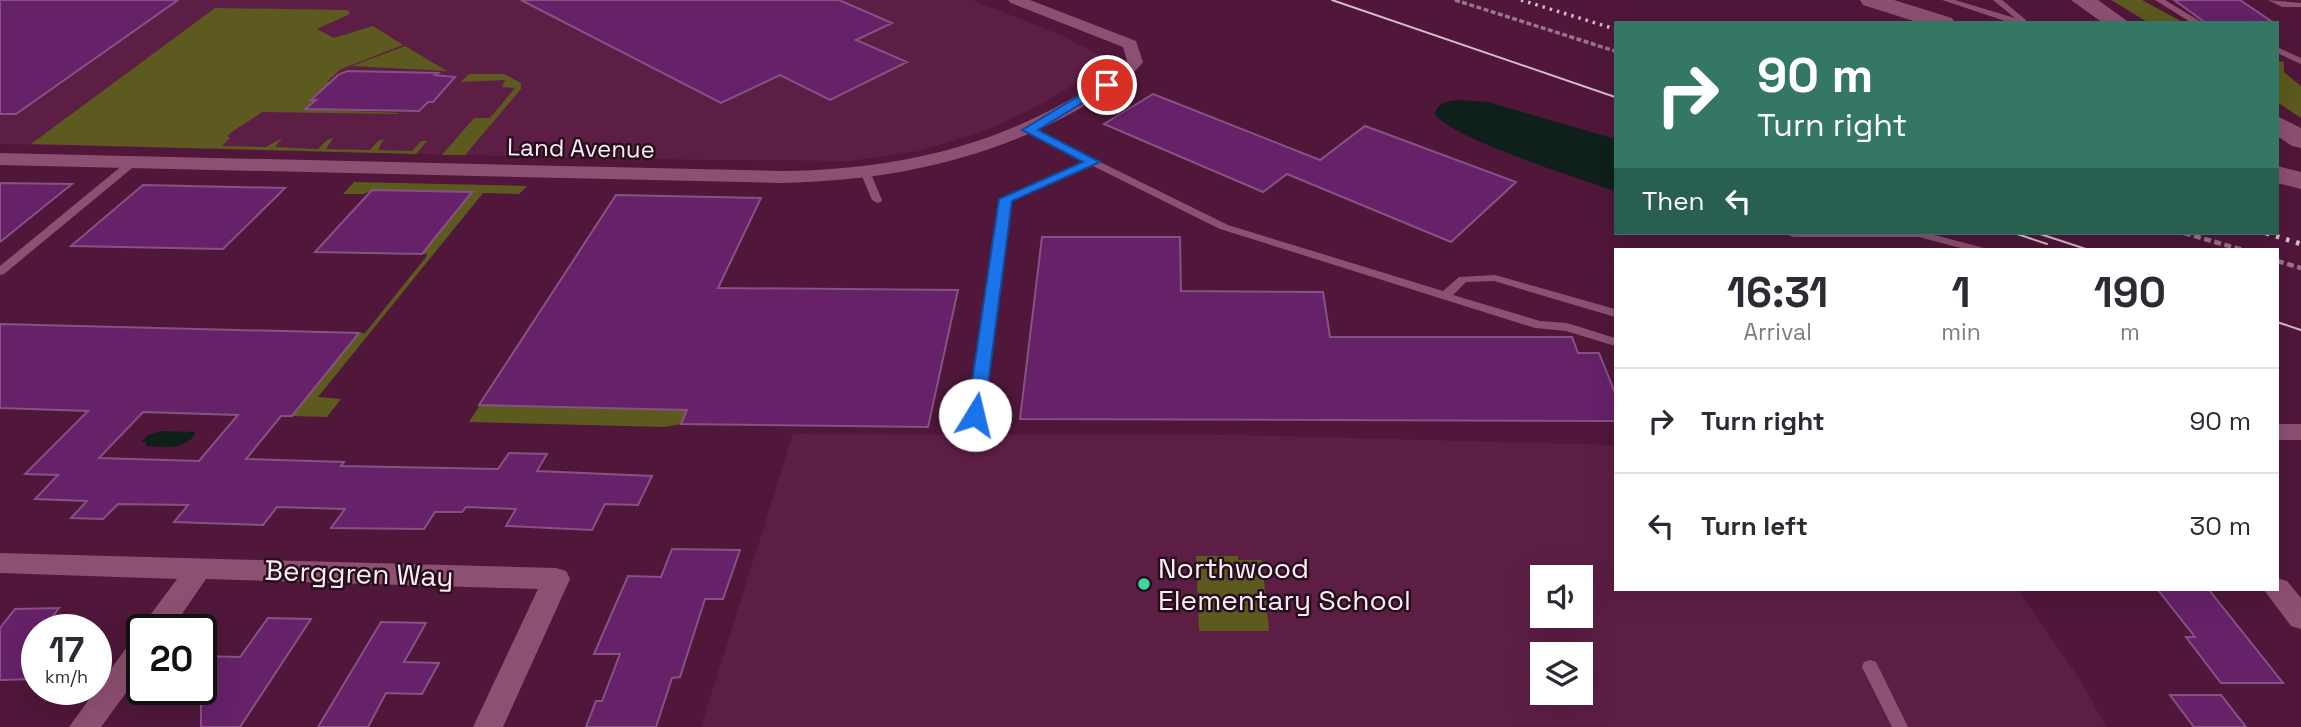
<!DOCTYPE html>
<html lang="en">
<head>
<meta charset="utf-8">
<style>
  :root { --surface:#fff; --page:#f7f7f7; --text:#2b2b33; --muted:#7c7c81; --line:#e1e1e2 }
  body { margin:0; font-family:"Space Grotesk",sans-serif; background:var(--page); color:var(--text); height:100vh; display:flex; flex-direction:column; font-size:26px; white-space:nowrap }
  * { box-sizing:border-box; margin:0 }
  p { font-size:23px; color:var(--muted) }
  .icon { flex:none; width:38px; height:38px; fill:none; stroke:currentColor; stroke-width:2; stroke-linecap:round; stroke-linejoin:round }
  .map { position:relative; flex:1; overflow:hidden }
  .sheet { position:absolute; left:1614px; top:248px; width:665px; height:343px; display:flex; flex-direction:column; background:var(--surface); border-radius:0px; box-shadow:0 7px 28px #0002 }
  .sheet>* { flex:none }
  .hud { position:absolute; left:1614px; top:21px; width:665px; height:214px; border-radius:0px; box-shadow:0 7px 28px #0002; background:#347765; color:#fff; overflow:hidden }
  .tools { position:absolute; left:1530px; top:565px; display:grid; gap:14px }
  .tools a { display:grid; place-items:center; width:63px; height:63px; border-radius:0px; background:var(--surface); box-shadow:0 7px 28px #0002; font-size:35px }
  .speed { position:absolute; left:21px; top:614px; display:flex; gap:14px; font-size:35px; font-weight:700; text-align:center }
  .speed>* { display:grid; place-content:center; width:91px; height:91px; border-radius:50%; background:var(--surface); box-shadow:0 7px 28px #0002; line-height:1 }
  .speed small { font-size:18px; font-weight:400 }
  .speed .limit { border:4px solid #111; border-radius:10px; background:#fff; color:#111 }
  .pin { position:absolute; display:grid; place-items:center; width:60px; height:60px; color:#fff; margin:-30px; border:4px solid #fff; border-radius:50%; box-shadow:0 2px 7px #0007 }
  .me { position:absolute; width:77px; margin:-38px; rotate:9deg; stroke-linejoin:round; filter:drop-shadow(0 0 5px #0008) }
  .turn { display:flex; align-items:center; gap:24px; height:147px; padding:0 28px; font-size:32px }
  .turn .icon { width:91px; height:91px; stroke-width:2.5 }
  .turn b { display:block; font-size:49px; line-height:60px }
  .then { display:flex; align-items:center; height:66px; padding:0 28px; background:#0003; gap:14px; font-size:26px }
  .eta { display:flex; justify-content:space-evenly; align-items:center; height:119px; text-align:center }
  .eta b { font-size:42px; font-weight:700; line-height:49px }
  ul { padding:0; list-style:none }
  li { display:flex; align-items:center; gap:21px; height:105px; padding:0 28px; border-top:2px solid var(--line) }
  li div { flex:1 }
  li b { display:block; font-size:26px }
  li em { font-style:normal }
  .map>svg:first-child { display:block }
  .built { fill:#5d1e45; fill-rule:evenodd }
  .green { fill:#5d5a1f }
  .water { fill:#0e2019 }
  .building { fill:#672169; stroke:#845384; stroke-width:2; fill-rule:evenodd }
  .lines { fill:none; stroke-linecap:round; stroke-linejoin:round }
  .path-far1 { stroke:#9b748b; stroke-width:3.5; stroke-dasharray:5 2.5; stroke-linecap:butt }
  .path { stroke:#9b748b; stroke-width:4.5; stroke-dasharray:7 3.5; stroke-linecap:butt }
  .lane { fill:#8e5072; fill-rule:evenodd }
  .street { fill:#8e5072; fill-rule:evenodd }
  .secondary { fill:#8e5072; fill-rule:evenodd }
  .tram { stroke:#d5bcca; stroke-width:2 }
  .rail-far1 { stroke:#d5bcca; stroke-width:3.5; stroke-dasharray:2.5 5; stroke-linecap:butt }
  .rail { stroke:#d5bcca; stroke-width:5; stroke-dasharray:3.5 7; stroke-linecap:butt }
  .route { fill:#1a73e8; stroke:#114b97; stroke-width:2 }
  .poi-dot { fill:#3ed4a3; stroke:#270e1c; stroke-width:2.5 }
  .labels { text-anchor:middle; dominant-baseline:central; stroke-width:5; stroke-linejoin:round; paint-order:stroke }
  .street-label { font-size:24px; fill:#fdeef5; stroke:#270e1c }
  .near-poi-label { font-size:28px; fill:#fdeef5; stroke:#270e1c; text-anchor:start }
  .near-street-label { font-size:28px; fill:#fdeef5; stroke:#270e1c }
</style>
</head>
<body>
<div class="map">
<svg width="2301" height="727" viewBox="0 0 2301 727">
  <rect width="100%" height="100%" fill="#50173a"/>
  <!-- built -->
  <path class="built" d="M0 0H972L1061 35 1109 60 1106 66 1041 104 990 129 920 151 850 161 635 159 0 144Z
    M793 434 1239 435 1615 445V590H2018L2081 681 2106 727H701ZM1542 578H1580V616H1542ZM1542 654H1580V693H1542Z"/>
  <!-- green -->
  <path class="green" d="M2111 0H2142L2184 23H2149Z
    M215 8 346 10 350 12 348 15 317 29 334 38 373 26 403 45 341 69 327 82H330L306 109 399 113 397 114 262 112C250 121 239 126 227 136L230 138 222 146 266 147 282 138 275 147 318 149 327 140 333 138 326 149 370 150 378 141 384 139 378 150 412 151 421 141H427L416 154 31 144Z
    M405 46 447 71 352 66Z
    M2277 61 2284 62V72L2301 86V118L2277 102Z
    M469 74H504L521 83V89L465 155H442L474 118H490L515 88 502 87 505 80 461 82Z
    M354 182 527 186 519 194 483 193 318 397 341 399 327 417 292 416 359 333H365L426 257 427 254H422L472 192 372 190 364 194H343Z
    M718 287 740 288 681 424 664 427 469 422 480 405Z
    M1196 556H1238V560H1262L1269 631H1199Z"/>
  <!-- water -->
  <path class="water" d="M1462 100 1488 102 1615 139V191C1581 179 1452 139 1435 114 1438 101 1450 101 1462 100Z
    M162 431 195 432V435C181 451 167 447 146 446V442H141L148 435Z"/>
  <!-- building -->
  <path class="building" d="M0 0H178L16 114H0Z
    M521 0H839L892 23 856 40 907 62 830 100 780 75 721 103Z
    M2174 0H2240L2274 23H2206Z
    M347 71 438 73 435 75 455 77 433 102H428L419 111 305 109 316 100H311L338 75Z
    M1153 94 1320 160 1365 126 1516 182 1451 242 1287 174 1263 192 1104 124Z
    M0 183 72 184 0 242Z
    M143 185 285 188 223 249 71 246Z
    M372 190 472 192 422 254 315 252Z
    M616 195 761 198 718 288 958 290 928 427 681 424 687 410 479 405Z
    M1042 237H1180L1181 291 1323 292 1330 337H1572L1578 353H1599L1615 393V421L1020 419Z
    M0 324 359 333 292 416H281L246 459 344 462 341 466 498 469 509 453 547 454 537 471 652 476 638 505 605 504 592 530 506 526 516 509 466 507 462 512H435L424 529 331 528 345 509 277 507 263 525 174 522 188 505 118 504 103 519 71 518 87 501 35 499 58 475 25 474 88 411 0 408ZM143 412 238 415 199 461 99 458Z
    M672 549 740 550 723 599H705L680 677 672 678 656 727H586L596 701H602L620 654H594L628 576 661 577Z
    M2158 590H2209L2283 683H2221L2186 637H2195Z
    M59 608 42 630H37V679L0 680V628L15 609Z
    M268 618 311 619 240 727H201V656L240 657Z
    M381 622 426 623 404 662 439 663 422 694 386 693 368 727H318Z
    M2170 695H2221L2246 727H2194Z"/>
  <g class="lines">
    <!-- path-far1 -->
    <path class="path-far1" d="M1455 0 1615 51"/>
    <!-- path -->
    <path class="path" d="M2184 233 2243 250
      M2277 261 2301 268"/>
    <!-- lane -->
    <path class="lane" d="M1942 0H1955L2015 18 1993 0H2002L2026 20 2025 23H2011Z
      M2155 0H2165L2203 23H2192Z
      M2268 0 2301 3V7H2282Z
      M2277 47 2301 58V64L2277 53Z
      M1029 127 1228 225 1443 291 1459 277 1495 275 1615 309V317L1494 281 1466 282 1453 295 1540 321 1567 323 1615 338V346L1566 331 1535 328 1220 229 1093 166 1011 201 981 415 980 418H970L969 415 1001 199 1085 162 1026 132V128Z
      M133 159 137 160V164L4 274 0 275V266L129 160Z
      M866 171 871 174 882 200 881 202 877 203 872 200 861 174Z
      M1789 233H1927L1984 248 1985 250H1968L1919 237H1794L1790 236Z
      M1870 660 1876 662 1908 727H1892L1862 667 1864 662Z"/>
    <!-- street -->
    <path class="street" d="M1008 0H1030L1136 41 1143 62C1127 83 1101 96 1079 109 986 161 887 181 781 183L0 165V153L781 171C882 170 975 152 1064 103 1086 91 1109 79 1127 61L1123 47 1011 3Z
      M2277 424H2301V440H2277Z
      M0 553 556 568 566 571 570 579 503 727H473L538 589 206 579 171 630 142 632 145 622 177 579 0 573Z
      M2277 578 2287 581 2301 598V629L2291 626 2264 590H2277Z
      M142 636V671L101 727H69L132 640Z"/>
    <!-- secondary -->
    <path class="secondary" d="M1860 0H1894L1952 18 1955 23H1920L1863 5Z
      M2071 0H2098L2130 23H2103Z
      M2277 116 2301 128V148L2292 146 2277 136Z
      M2277 166 2301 172V189L2277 183Z"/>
    <!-- tram -->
    <path class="tram" d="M1332 0 1615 97
      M2014 233 2047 244
      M2037 233 2089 250
      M2277 322 2301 330"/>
    <!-- rail-far1 -->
    <path class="rail-far1" d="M1521 0 1615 29"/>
    <!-- rail -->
    <path class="rail" d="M2266 233 2301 244"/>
  </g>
  <!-- route -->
  <path class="route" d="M1102 82 1112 85 1038 130 1100 162 1012 201 984 415 981 419H970L967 415 999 199 1083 162 1022 130Z"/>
  <!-- markers -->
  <circle class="poi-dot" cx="1144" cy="584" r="7"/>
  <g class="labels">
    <!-- street labels -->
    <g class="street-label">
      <text transform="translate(581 148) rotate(1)">Land Avenue</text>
    </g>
    <!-- near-poi labels -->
    <g class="near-poi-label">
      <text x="1158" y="568">Northwood<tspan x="1158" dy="32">Elementary School</tspan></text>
    </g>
    <!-- near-street labels -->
    <g class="near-street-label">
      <text transform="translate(359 573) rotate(2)">Berggren Way</text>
    </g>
  </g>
</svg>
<div class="tools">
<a><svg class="icon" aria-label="sound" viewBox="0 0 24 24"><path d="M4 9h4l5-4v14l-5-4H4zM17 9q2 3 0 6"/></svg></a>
<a><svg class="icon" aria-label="layers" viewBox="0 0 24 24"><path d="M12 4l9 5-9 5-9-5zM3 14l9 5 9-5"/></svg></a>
</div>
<div class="speed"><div>17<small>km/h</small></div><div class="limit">20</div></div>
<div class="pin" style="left:1107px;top:85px;background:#d93025"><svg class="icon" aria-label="arrive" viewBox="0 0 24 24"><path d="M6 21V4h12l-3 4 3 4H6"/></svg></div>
<svg class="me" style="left:975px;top:415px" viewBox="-20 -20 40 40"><circle r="19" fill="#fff"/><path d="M0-13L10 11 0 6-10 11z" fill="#1a73e8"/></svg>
<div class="hud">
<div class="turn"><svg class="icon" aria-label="right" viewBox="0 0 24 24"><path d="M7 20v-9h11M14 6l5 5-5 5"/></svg><div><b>90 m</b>Turn right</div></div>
<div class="then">Then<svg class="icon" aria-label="left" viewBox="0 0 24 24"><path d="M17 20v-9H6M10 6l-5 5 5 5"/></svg></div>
</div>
<section class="sheet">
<div class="eta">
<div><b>16:31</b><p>Arrival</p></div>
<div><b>1</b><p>min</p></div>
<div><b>190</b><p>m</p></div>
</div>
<ul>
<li><svg class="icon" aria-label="right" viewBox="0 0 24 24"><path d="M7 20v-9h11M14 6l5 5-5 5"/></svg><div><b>Turn right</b></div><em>90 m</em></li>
<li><svg class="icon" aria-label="left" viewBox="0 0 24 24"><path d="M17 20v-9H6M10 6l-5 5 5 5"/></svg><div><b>Turn left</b></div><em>30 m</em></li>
</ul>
</section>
</div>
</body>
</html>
